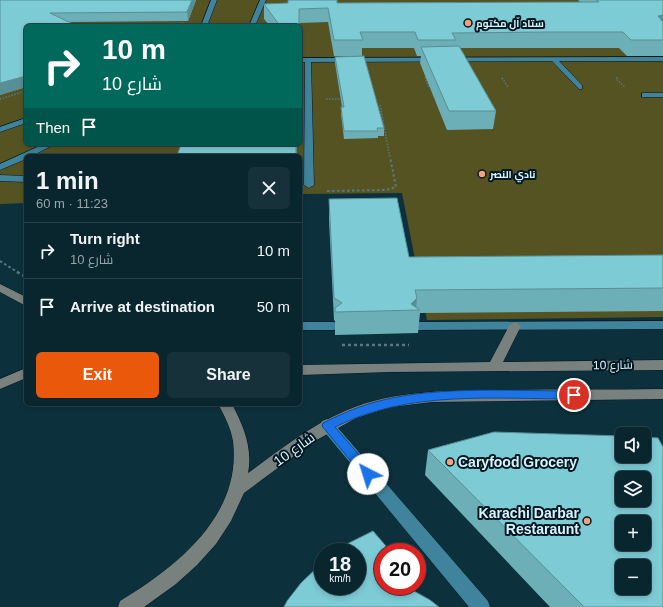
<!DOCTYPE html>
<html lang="en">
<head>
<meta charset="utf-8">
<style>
  :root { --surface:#09252e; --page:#17313a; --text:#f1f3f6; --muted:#99a5aa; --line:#29424a; --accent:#ea580c }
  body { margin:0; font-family:Arial,Cairo,sans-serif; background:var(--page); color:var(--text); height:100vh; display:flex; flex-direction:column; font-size:15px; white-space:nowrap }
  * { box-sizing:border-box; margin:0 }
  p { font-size:13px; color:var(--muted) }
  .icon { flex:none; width:22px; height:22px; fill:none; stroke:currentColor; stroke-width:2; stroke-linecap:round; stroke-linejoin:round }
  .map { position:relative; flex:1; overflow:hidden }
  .drawer { position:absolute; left:24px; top:154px; width:278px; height:252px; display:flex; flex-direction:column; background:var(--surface); border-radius:6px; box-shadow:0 2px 6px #0003,0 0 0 1px var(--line) }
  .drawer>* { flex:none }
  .banner { position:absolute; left:24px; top:24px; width:278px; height:122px; border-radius:6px; box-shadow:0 2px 6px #0003,0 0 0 1px var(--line); background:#00695c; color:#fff; overflow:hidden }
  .controls { position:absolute; left:615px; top:427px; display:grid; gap:8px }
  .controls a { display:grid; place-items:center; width:36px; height:36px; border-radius:6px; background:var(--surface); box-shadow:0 2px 6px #0003,0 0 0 1px var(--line); font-size:20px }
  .speed { position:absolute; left:314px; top:543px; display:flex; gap:8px; font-size:20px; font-weight:700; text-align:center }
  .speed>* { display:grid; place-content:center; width:52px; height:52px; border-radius:50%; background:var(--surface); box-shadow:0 2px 6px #0003,0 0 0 1px var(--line); line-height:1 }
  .speed small { font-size:10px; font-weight:400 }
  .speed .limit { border:6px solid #d22; background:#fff; color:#111 }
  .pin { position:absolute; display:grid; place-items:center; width:34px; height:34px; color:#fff; margin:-17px; border:2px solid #fff; border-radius:50%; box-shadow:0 1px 4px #0007 }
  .me { position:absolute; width:44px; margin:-22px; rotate:320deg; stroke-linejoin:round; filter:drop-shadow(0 0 3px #0008) }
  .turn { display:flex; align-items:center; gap:14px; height:84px; padding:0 12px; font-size:18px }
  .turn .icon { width:52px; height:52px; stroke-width:2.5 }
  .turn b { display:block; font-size:28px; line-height:34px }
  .then { display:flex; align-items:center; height:38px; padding:0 12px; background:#0003; gap:8px; font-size:15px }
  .round { display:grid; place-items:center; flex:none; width:42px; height:42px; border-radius:6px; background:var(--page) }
  .overview { display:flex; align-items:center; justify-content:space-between; height:68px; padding:0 12px }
  h1 { font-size:24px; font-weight:700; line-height:30px }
  .cta { display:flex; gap:8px; margin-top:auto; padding:8px 12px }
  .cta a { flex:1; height:46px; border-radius:6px; background:var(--accent); color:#fff; font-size:16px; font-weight:700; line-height:46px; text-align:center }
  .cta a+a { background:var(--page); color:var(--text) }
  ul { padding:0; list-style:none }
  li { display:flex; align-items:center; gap:12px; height:56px; padding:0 12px; border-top:1px solid var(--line) }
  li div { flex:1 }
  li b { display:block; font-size:15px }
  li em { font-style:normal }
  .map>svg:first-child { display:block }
  .green { fill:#565323; fill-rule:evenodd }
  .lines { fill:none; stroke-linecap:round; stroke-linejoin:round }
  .service-casing { stroke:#03171f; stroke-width:1 }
  .secondary-casing { stroke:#03171f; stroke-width:1 }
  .path-far2 { stroke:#577884; stroke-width:1.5; stroke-dasharray:1.5 1.5; stroke-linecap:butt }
  .path-far1 { stroke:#577884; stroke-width:2; stroke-dasharray:2.5 2.5; stroke-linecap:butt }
  .path { stroke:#577884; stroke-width:2.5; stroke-dasharray:3 3; stroke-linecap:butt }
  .service { fill:#40839c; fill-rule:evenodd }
  .secondary { fill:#79817e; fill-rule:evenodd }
  .wall { fill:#6cafb7 }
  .shaded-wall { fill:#588e95 }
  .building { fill:#7dcbd5; stroke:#588e95; fill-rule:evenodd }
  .route { fill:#1a73e8; stroke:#114b97 }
  .poi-dot { fill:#f1a17c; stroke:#001821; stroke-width:1.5 }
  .labels { text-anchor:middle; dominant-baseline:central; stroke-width:4; stroke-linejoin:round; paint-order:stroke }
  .far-poi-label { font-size:10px; font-weight:bold; fill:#d9f3fe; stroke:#001821; text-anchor:start }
  .street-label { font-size:12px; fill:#d9f3fe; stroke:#001821 }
  .near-street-label { font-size:14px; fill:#d9f3fe; stroke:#001821 }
  .near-poi-label { font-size:14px; font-weight:bold; fill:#d9f3fe; stroke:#001821; text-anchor:start }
</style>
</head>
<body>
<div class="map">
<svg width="663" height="607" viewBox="0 0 663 607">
  <rect width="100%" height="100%" fill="#0c313d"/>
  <!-- green -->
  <path class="green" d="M0 0H663V317L427 320 402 193 300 194V156H26V203L0 204ZM26 26H300V144H26Z"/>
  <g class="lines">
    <defs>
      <path id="service" d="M211 0H217L207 26H201Z
        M260 0H266L255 26H249Z
        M663 57V61H559L582 85V89H579L552 61 311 62 314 185 309 188 304 185 305 62H300V58Z
        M642 93H663V97H642Z
        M26 118V123L0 132V127Z
        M44 144H55L32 156H26V159L0 170V164Z
        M0 175 26 176V182L0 181Z
        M663 321V329L416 330 410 326 416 322Z
        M300 322H334L340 326 334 330H300Z
        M327 419 332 421 488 601 490 607H469L322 429 320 425 322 421Z"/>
      <path id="secondary" d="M0 284 26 297V306L0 292Z
        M515 322 521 326 503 362 663 360V370L389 372 300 375V365L490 362 509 326Z
        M26 368V378L0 389V379Z
        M663 389V399L432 402 391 407 356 418 313 442 244 493 231 521 216 544 197 565 176 584 144 607H118L120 601C178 566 242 515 233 441 231 428 224 415 218 404H232C243 425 253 448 248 473 279 451 309 426 345 411 395 389 452 391 506 390 558 389 611 390 663 389Z"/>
    </defs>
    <!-- service casing -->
    <use href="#service" class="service-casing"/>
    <!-- secondary casing -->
    <use href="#secondary" class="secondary-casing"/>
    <!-- path-far2 -->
    <path class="path-far2" d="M143 26 185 23
      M425 77 429 88
      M617 77 616 79 625 87
      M502 78 508 87
      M0 99 26 91
      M326 99H343
      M380 105 390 158"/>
    <!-- path-far1 -->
    <path class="path-far1" d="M327 191 386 190 396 187 390 157
      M0 261 19 273"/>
    <!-- path -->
    <path class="path" d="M17 272 26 277
      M342 345H409"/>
    <!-- service -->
    <use href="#service" class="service"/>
    <!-- secondary -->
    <use href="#secondary" class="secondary"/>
  </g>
  <!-- wall -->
  <path class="wall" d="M0 0H196L188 21 69 22 26 26V87L0 95Z
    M578 0H663V56H627L619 48H460L496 111 493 129 447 130 420 63 421 56H417L414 48H362V56H334L328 22 299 23V26H270L264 19V4L337 3 580 2Z
    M335 57 384 128V136H378V138L344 139 341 114V107H342L335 63Z
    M329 199 409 257 663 255V311L420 313 418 333 335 335V321L334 320 329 220Z
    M428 450 663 607H550L425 475Z"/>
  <!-- shaded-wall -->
  <path class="shaded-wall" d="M192 0H196L188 21 187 12Z
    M663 15V29L658 16Z
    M26 76V87L0 95V83Z
    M296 144H297V156H296Z
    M417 298 416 310 411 304Z"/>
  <!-- building -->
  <path class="building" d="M0 0H192L187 12 50 13 77 26H26V76L0 83Z
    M288 0H337V3L599 2 596 0H663V15L658 16 663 22V40H631L623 32H552L452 33 456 40H418L415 32H360L363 40H334L328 8 299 9V26H280L264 4 288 3Z
    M459 46 496 111H449L421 47Z
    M364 56 384 128H377L378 131H344L341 107H344L335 57Z
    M181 144H296V156H177Z
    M397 198 409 257 663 255V288L415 290 417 298 411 304 420 310 335 312V308L342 303 334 298 329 199Z
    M494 432 622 436V456H644V437L658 438 663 447V607H584L428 450ZM622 478H644V500H622ZM622 522H644V544H622ZM622 566H644V588H622Z
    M373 531 391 552H383V586H405L430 600 439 607H284L287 601 301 583 323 562V586H357V552H333L335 550Z"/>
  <!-- route -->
  <path class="route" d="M574 391 579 395 574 399C494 399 408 390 335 427L372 470 374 474 372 477 368 479 364 477 322 426 323 423C343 413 362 405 383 400 440 386 515 391 574 391Z"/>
  <!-- markers -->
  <g class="poi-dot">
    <circle cx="468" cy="23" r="4"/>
    <circle cx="482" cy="174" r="4"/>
    <circle cx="450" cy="462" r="4"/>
    <circle cx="587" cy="521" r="4"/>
  </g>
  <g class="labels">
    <!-- far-poi labels -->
    <g class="far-poi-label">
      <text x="476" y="23">ستاد اّل مكتوم</text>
      <text x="490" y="174">نادي النصر</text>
    </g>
    <!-- street labels -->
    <g class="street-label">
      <text transform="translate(613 365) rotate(-1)">شارع 10</text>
    </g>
    <!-- near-street labels -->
    <g class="near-street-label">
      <text transform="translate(294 449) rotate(-36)">شارع 10</text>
    </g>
    <!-- near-poi labels -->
    <g class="near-poi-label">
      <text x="458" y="462">Caryfood Grocery</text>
      <text x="579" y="513" text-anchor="end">Karachi Darbar<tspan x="579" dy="16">Restaraunt</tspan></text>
    </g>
  </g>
</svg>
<div class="controls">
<a><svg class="icon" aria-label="sound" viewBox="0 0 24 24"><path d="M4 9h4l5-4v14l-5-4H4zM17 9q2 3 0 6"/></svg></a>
<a><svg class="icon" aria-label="layers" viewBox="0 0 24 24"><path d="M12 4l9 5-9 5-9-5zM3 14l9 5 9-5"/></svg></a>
<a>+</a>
<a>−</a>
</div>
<div class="speed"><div>18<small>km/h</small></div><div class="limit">20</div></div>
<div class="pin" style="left:574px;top:395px;background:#d93025"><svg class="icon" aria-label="arrive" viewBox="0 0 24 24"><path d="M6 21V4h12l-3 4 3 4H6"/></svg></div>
<svg class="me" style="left:368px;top:474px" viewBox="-20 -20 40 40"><circle r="19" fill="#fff"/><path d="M0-13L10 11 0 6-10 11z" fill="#1a73e8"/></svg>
<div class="banner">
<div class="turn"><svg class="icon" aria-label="right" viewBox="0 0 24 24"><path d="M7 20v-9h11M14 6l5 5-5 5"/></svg><div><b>10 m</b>شارع 10</div></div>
<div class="then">Then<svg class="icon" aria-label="arrive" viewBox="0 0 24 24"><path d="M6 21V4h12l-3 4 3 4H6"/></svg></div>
</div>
<section class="drawer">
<div class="overview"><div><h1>1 min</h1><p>60 m · 11:23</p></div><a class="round"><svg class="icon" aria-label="close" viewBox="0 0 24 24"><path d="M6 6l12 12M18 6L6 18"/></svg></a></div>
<ul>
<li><svg class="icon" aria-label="right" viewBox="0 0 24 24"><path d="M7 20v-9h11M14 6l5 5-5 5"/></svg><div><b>Turn right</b><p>شارع 10</p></div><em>10 m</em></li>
<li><svg class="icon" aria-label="arrive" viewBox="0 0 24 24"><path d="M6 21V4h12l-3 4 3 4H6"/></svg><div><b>Arrive at destination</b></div><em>50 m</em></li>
</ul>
<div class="cta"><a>Exit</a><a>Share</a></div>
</section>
</div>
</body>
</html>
